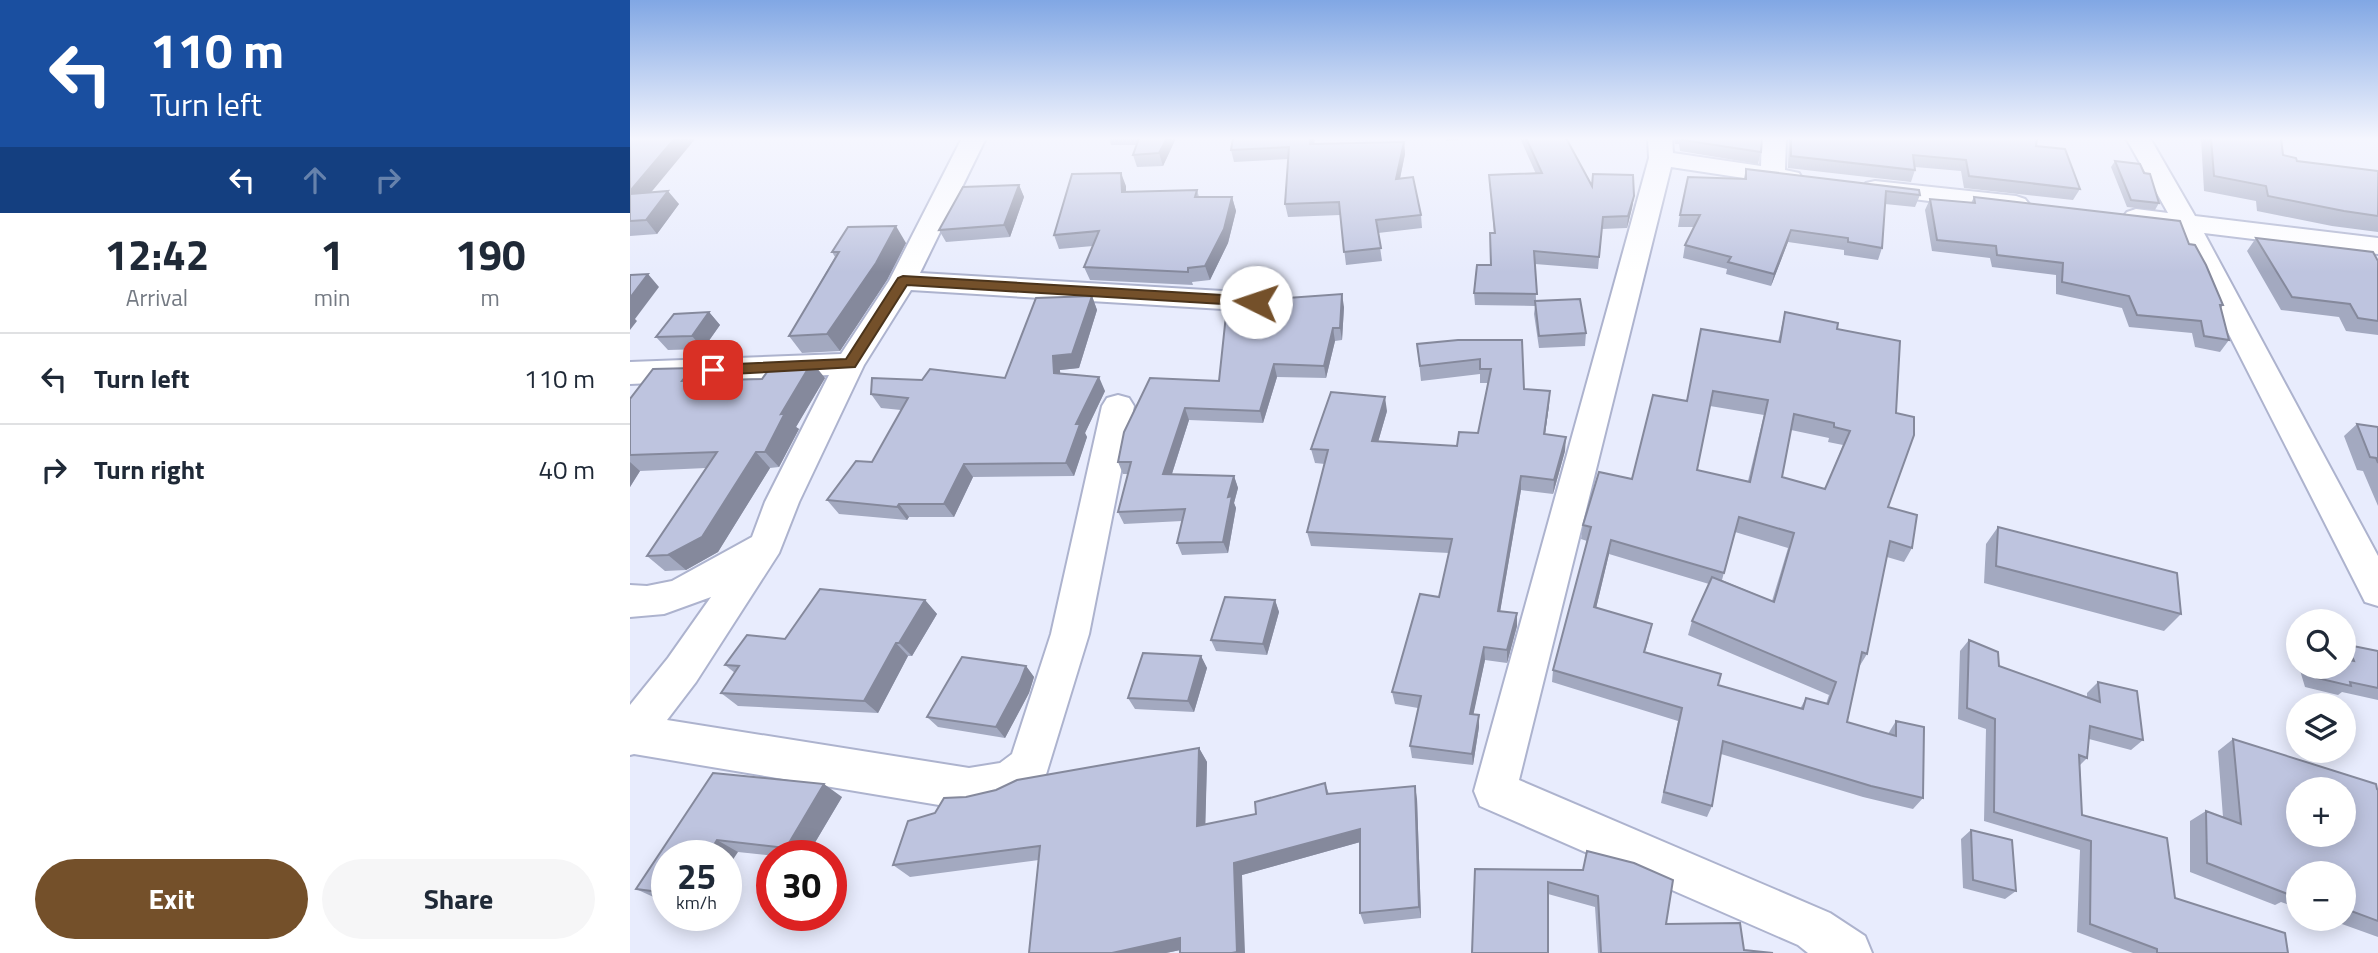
<!DOCTYPE html>
<html lang="en">
<head>
<meta charset="utf-8">
<style>
  :root { --surface:#fff; --page:#f6f6f7; --text:#1f2937; --muted:#747a83; --line:#e0e1e3; --accent:#74502a }
  body { margin:0; font-family:"Titillium Web",sans-serif; background:var(--page); color:var(--text); height:100vh; display:flex; flex-direction:column; font-size:26px; white-space:nowrap }
  * { box-sizing:border-box; margin:0 }
  p { font-size:23px; color:var(--muted) }
  .icon { flex:none; width:38px; height:38px; fill:none; stroke:currentColor; stroke-width:2; stroke-linecap:round; stroke-linejoin:round }
  .map { position:relative; flex:1; overflow:hidden }
  .drawer { display:flex; flex-direction:column; background:var(--surface); width:630px }
  .drawer>* { flex:none }
  .top-card { background:#1a4fa0; color:#fff; overflow:hidden }
  .buttons { position:absolute; left:1656px; top:609px; display:grid; gap:14px }
  .buttons a { display:grid; place-items:center; width:70px; height:70px; border-radius:50%; background:var(--surface); box-shadow:0 4px 18px #0003; font-size:35px }
  .speed { position:absolute; left:21px; top:840px; display:flex; gap:14px; font-size:35px; font-weight:700; text-align:center }
  .speed>* { display:grid; place-content:center; width:91px; height:91px; border-radius:50%; background:var(--surface); box-shadow:0 4px 18px #0003; line-height:1 }
  .speed small { font-size:18px; font-weight:400 }
  .speed .limit { border:10px solid #d22; background:#fff; color:#111 }
  .pin { position:absolute; display:grid; place-items:center; width:60px; height:60px; color:#fff; margin:-30px; border-radius:14px; box-shadow:0 4px 10px #0006 }
  .me { position:absolute; width:77px; margin:-38px; rotate:274deg; stroke-linejoin:round; filter:drop-shadow(0 0 5px #0008) }
  .turn { display:flex; align-items:center; gap:24px; height:147px; padding:0 35px; font-size:32px }
  .turn .icon { width:91px; height:91px; stroke-width:2.5 }
  .turn b { display:block; font-size:49px; line-height:60px }
  .lanes { display:flex; align-items:center; height:66px; padding:0 35px; background:#0003; justify-content:center; gap:35px; direction:ltr }
  .lanes .off { opacity:.35 }
  .eta { display:flex; justify-content:space-evenly; align-items:center; height:119px; text-align:center }
  .eta b { font-size:42px; font-weight:700; line-height:49px }
  .action { display:flex; gap:14px; margin-top:auto; padding:14px 35px }
  .action a { flex:1; height:80px; border-radius:42px; background:var(--accent); color:#fff; font-size:28px; font-weight:700; line-height:80px; text-align:center }
  .action a+a { background:var(--page); color:var(--text) }
  ul { padding:0; list-style:none }
  li { display:flex; align-items:center; gap:21px; height:91px; padding:0 35px; border-top:2px solid var(--line) }
  li div { flex:1 }
  li b { display:block; font-size:26px }
  li em { font-style:normal }
  main { display:flex; flex:1; min-height:0 }
  .map>svg:first-child { display:block }
  .lines { fill:none; stroke-linecap:round; stroke-linejoin:round }
  .minor-casing { stroke:#adb3ce; stroke-width:4 }
  .minor { fill:#fff; fill-rule:evenodd }
  .wall { fill:#a3a9c0; fill-rule:evenodd }
  .shaded-wall { fill:#85899c }
  .building { fill:#bec4df; stroke:#85899c; stroke-width:2; fill-rule:evenodd }
  .route { fill:#74502a; stroke:#4b341b; stroke-width:2 }
</style>
</head>
<body>
<main>
<section class="drawer">
<div class="top-card">
<div class="turn"><svg class="icon" aria-label="left" viewBox="0 0 24 24"><path d="M17 20v-9H6M10 6l-5 5 5 5"/></svg><div><b>110 m</b>Turn left</div></div>
<div class="lanes"><svg class="icon" aria-label="left" viewBox="0 0 24 24"><path d="M17 20v-9H6M10 6l-5 5 5 5"/></svg><svg class="icon off" aria-label="ahead" viewBox="0 0 24 24"><path d="M12 20V5M6 11l6-6 6 6"/></svg><svg class="icon off" aria-label="right" viewBox="0 0 24 24"><path d="M7 20v-9h11M14 6l5 5-5 5"/></svg></div>
</div>
<div class="eta">
<div><b>12:42</b><p>Arrival</p></div>
<div><b>1</b><p>min</p></div>
<div><b>190</b><p>m</p></div>
</div>
<ul>
<li><svg class="icon" aria-label="left" viewBox="0 0 24 24"><path d="M17 20v-9H6M10 6l-5 5 5 5"/></svg><div><b>Turn left</b></div><em>110 m</em></li>
<li><svg class="icon" aria-label="right" viewBox="0 0 24 24"><path d="M7 20v-9h11M14 6l5 5-5 5"/></svg><div><b>Turn right</b></div><em>40 m</em></li>
</ul>
<div class="action"><a>Exit</a><a>Share</a></div>
</section>
<div class="map">
<svg width="1748" height="953" viewBox="0 0 1748 953">
  <rect width="100%" height="100%" fill="#e8ecfd"/>
  <g class="lines">
    <defs>
      <path id="minor" d="M332 138H356L290 273 626 293 636 296 640 302 636 308 626 311 281 290 234 365 169 502 149 553 66 682 37 720 339 768 370 763 382 754 421 634 472 406 477 398 488 395 499 398 504 406 459 634 414 781C388 801 371 804 339 810L4 754 0 755V705L38 658 81 597 34 614 0 617V585L17 586 42 581 122 537 135 502 199 375 0 384V362L211 354 259 281Z
        M1018 138H1042L1043 153 1131 166 1132 138H1156L1155 170 1169 173 1172 178 1169 183 1160 185 1041 167 889 780 1200 913 1235 936 1242 953H1178L1168 945 850 806 844 791 1019 158Z
        M1496 138H1520L1565 216 1748 238V254L1574 233 1748 556V606L1735 602 1546 230 1497 222 1493 217 1497 212 1506 209 1538 213Z
        M1245 181 1386 196 1395 199 1399 204 1395 209 1386 212 1236 193 1233 188 1236 183Z"/>
    </defs>
    <!-- minor casing -->
    <use href="#minor" class="minor-casing"/>
    <!-- minor -->
    <use href="#minor" class="minor"/>
  </g>
  <!-- wall -->
  <path class="wall" d="M0 138 21 192 49 204 27 234 0 236Z
    M479 138H546L533 166 507 167 503 155 507 145H481Z
    M603 138H685L684 144 774 142 775 154 770 179 791 215 792 228 748 233 752 261 716 265 710 215 658 217 655 204 658 159 604 162 601 150Z
    M815 138H851L816 141Z
    M890 138H936L962 186 1004 196 1002 208 997 228 972 229 968 269 905 264 906 301 956 333 955 346 909 348 904 314 905 306 845 305 844 293 861 265 864 233 859 175 906 174Z
    M1044 138H1132L1131 152 1128 164 1050 151 1049 144H1045Z
    M1159 138H1407L1406 146 1450 189 1443 200 1334 188 1331 171 1285 167V170L1281 182 1158 168Z
    M1571 138H1651L1653 155 1667 161 1748 171V232L1702 226 1627 211 1626 201 1574 191Z
    M1485 161 1514 173 1529 203 1525 210 1497 207 1481 167Z
    M1116 169 1290 195 1285 207 1255 204 1252 248 1248 260 1214 255V250L1158 242 1141 286 1096 274 1097 269 1053 258 1055 245 1064 227H1048L1050 215 1114 178Z
    M389 185 394 197 380 237 316 242 309 230Z
    M496 186V192L567 190 569 197H602L606 211 598 243 580 280 562 282 563 285 460 280 454 267 463 246 429 249 424 235Z
    M1344 197 1559 244 1593 305 1591 308 1599 340 1590 352 1565 347 1562 333 1499 327 1492 308 1426 294V275L1362 267 1360 258 1302 251 1295 210 1300 199 1341 203Z
    M1626 238 1748 261V335L1716 331 1709 317 1651 310 1617 251Z
    M276 243 257 280 210 351 172 353 159 336 205 257 202 252Z
    M462 296 467 310 449 368 430 370V373L475 391 455 433 457 437 444 476 343 477 324 517H279L277 520 209 514 197 500 242 462 271 410 251 408 241 394 292 380 375 378Z
    M714 307 712 340 705 341 696 378 647 377 633 423 559 420 542 474 604 476 608 488 604 503 606 508 598 553 552 555 547 543 552 521 494 524 488 512 498 474H493L488 462 589 381Z
    M79 312 90 325 73 349 38 350 26 337Z
    M1155 312 1207 329 1258 507 1282 548 1274 562 1257 557 1237 654 1229 667 1217 722 1258 734 1266 721 1293 798 1283 809 1233 797 1091 754 1082 806 1077 817 1031 803 1048 721 922 682 923 670 957 541 951 539 953 525 1002 479 1057 401 1148 342ZM1080 406 1134 415 1118 481 1067 470ZM1161 430 1199 438 1198 442 1213 445 1195 489 1152 477ZM1105 532 1158 548 1142 601 1092 580ZM979 554 1079 584 1062 621 1058 635 1199 695 1196 704 1176 698 1170 709 1088 685 1015 652 1019 638 966 608Z
    M828 340 894 389 919 405 915 434 935 451 923 494 891 490 870 611 887 626 877 663 855 660 843 714 849 715V727L843 765 782 758 780 746 788 708 765 704 762 692 809 597 819 553 681 546 677 532 695 464 685 463 681 449 757 411 748 442 827 446 848 433 858 383H850V374L791 381 787 344Z
    M195 378 166 427 169 429 149 467 140 468 88 552 56 570 35 571 17 556 76 468 10 471 0 487V399L74 381Z
    M1727 424 1748 427V506L1733 471 1727 470 1714 436Z
    M1368 527 1551 614 1534 631 1354 583 1356 544Z
    M295 600 307 614 282 656H278L248 713 108 706 91 693 105 673 95 665 155 639Z
    M645 600 649 612 637 655 586 651 581 640Z
    M1339 640 1369 666 1457 698V693L1468 682 1513 740 1501 750 1459 739 1457 758 1450 765 1452 815 1545 898 1658 953H1503L1447 932 1450 850 1354 821 1356 729 1328 719 1330 651Z
    M1718 645 1748 651V700L1712 692 1708 695 1675 687 1669 667H1713V649Z
    M571 656 577 668 564 712 505 709 498 698Z
    M396 666 404 677 399 693 375 738 308 727 297 717Z
    M1603 739 1748 790V937L1698 919H1713V873H1668V908L1651 902 1645 905 1560 872V821L1576 811 1593 817 1588 751Z
    M569 748 577 762 575 824 626 814 695 783 699 794 787 799 791 918 734 924 730 913V842L612 875 550 950 536 953H399L409 860 280 877 263 865 305 813 336 797Z
    M83 773 212 797 177 856H145L108 852 37 856V901L30 900 6 889Z
    M1341 830 1386 891 1375 899 1333 888 1331 839Z
    M845 869 953 870 1036 924 1114 950 1143 953H968L965 907 918 894Z"/>
  <!-- shaded-wall -->
  <path class="shaded-wall" d="M45 138H66L9 207 0 197V191Z
    M537 138H546L533 166 529 153Z
    M681 138H685L682 156 680 144Z
    M774 142 775 154 767 192 766 179Z
    M491 173 496 186V206L492 192Z
    M389 185 394 197 380 237 374 225Z
    M38 191 49 204 27 234 16 220Z
    M1004 196 1002 208 997 228 998 216Z
    M602 197 606 211 598 243 580 280 575 266Z
    M266 226 276 243 257 280 210 351 197 334Z
    M1161 230 1158 242 1141 286 1144 274Z
    M18 274 29 287 5 319 7 321 0 330V298Z
    M712 294 714 307 712 340 710 328Z
    M462 296 467 310 449 368 430 370 431 386 424 373 423 356Z
    M79 312 90 325 73 349 62 336Z
    M703 328 705 341 696 378 694 366Z
    M182 362 195 378 166 427 169 429 149 467 135 452 151 414Z
    M644 364 647 377 633 423 630 411Z
    M62 368 77 384 52 381Z
    M469 377 475 391 455 433 457 437 444 476 436 463 446 424Z
    M920 391 919 405 913 449 914 434Z
    M755 397 757 411 744 456 742 441Z
    M555 408 559 420 538 486 533 474Z
    M936 437 935 451 923 494 924 480Z
    M126 452 140 468 88 552 56 570 38 555Z
    M0 462 10 471 0 487Z
    M334 464 343 477 324 517 314 504Z
    M604 476 608 488 604 503 606 508 598 553 593 542 598 497Z
    M891 476V490L868 624V611Z
    M269 504 279 517 277 520 267 507Z
    M981 540 979 554 963 621 964 607Z
    M295 600 307 614 282 656 269 643Z
    M645 600 649 612 637 655 633 644Z
    M887 613V626L877 663V650Z
    M266 643 278 656 248 713 234 701Z
    M854 647 855 660 841 726 840 714Z
    M571 656 577 668 564 712 558 701Z
    M396 666 404 677 399 693 375 738 366 727Z
    M849 715V727L843 765 842 754Z
    M569 748 577 762 575 839 567 826Z
    M194 784 212 797 177 856H170L156 848Z
    M785 786 787 799 791 918 789 907Z
    M730 829 734 841 612 875 615 953H602L604 863Z
    M87 840 108 852 96 870V856H77Z
    M550 938 560 948 536 953H482Z"/>
  <!-- building -->
  <path class="building" d="M0 138H45L0 191Z
    M509 138H537L529 153 503 155Z
    M603 138H681L680 144 774 142 766 179 783 177 791 215 746 220 751 248 714 252 709 202 655 204 659 147 601 150Z
    M896 138H936L962 186 963 174 1003 175 1004 196 998 216 973 217 969 257 904 251 907 294 844 293 847 265H861L860 233H865L859 175 912 173Z
    M1052 138H1132L1131 152 1052 140Z
    M1161 138H1407L1406 146 1435 149 1450 189 1339 176 1336 160 1283 155 1285 170 1161 156Z
    M1581 138H1651L1653 155 1666 158 1667 161 1748 171V216L1714 211 1638 196 1636 186 1584 176Z
    M1485 161 1510 164 1514 173 1520 174 1529 203 1501 200Z
    M1116 169 1289 190 1290 195 1256 191 1252 248 1218 242V238L1161 230 1144 274 1098 262 1101 257 1055 245 1070 215H1050L1058 177 1116 179Z
    M491 173 492 192 567 190 565 197H602L594 229 575 266 558 268V272L454 267 469 231 424 235 442 174Z
    M389 185 374 225 309 230 333 187Z
    M38 191 16 220 0 221V194Z
    M1344 197 1550 221 1559 244 1565 245 1576 265 1593 305H1590L1599 340 1574 336 1571 321 1507 315 1499 296 1432 282 1433 263 1367 255 1366 246 1307 240 1300 199 1345 203Z
    M266 226 246 263 197 334 159 336 209 252H202L218 227Z
    M1626 238 1743 252 1748 261V321L1728 318 1720 304 1662 297Z
    M18 274 0 298V275Z
    M712 294 710 328H703L694 366 644 364 630 411 555 408 533 474 604 476 598 497 602 496 593 542 547 543 555 509 488 512 501 462H488L494 432 520 378 589 381 596 315 618 312V301Z
    M462 296 442 354 423 356 424 373 469 377 446 424H450L436 463 334 464 314 504H269L267 507 197 500 226 461 242 462 278 398 241 394 242 378 292 380 300 369 375 378 406 298Z
    M950 299 956 333 909 336 905 301Z
    M79 312 62 336 26 337 44 314Z
    M1155 312 1208 323 1207 329 1270 341 1266 413 1284 417V435L1258 507 1287 515 1282 548 1260 541 1237 654 1232 652 1217 722 1266 736V721L1294 727 1293 798 1241 786 1093 741 1082 806 1034 792 1052 708 923 670 961 527 953 525 969 472 1002 479 1023 395 1057 401 1071 329 1150 342ZM1083 391 1138 400 1120 482 1067 470ZM1164 414 1204 423V427L1220 431 1195 489 1152 477ZM1109 517 1164 533 1144 602 1082 577 1062 621 1206 682 1198 704 1176 698 1173 709 1088 685 1091 674 1014 652 1022 624 964 607 981 540 1094 573Z
    M828 340H892L894 389 920 391 914 434 936 437 924 480 891 476 868 611 887 613 877 650 854 647 840 714 849 715 842 754 780 746 791 696 762 692 790 594 809 597 822 539 677 532 698 450 681 449 701 392 755 397 742 441 827 446 829 432 848 433 861 369H850V359L790 366 787 344Z
    M182 362 151 414 155 413 135 452H126L72 537 38 555 17 556 87 452 0 455V399L23 369 62 368 52 381 132 379 143 364Z
    M1727 424 1748 427V463L1746 458 1740 457Z
    M1368 527 1547 573 1551 614 1366 566Z
    M190 589 295 600 269 643H266L234 701 91 693 109 666 95 665 117 635 155 639Z
    M595 597 645 600 633 644 581 640Z
    M1339 640 1368 652 1369 666 1470 702 1468 682 1507 691 1513 740 1460 726 1457 758 1449 755 1452 815 1537 838 1545 898 1655 933 1658 953H1527V949L1460 924 1461 841 1364 812 1365 719 1337 708Z
    M1718 645 1748 651V688L1720 682 1721 686 1687 678 1684 667H1713V659L1724 661Z
    M513 653 571 656 558 701 498 698Z
    M332 657 396 666 390 682 366 727 297 717Z
    M1603 739 1746 784 1747 789 1748 790V921L1713 908V873H1668V892L1663 890V896L1577 863 1576 811 1611 824ZM1668 789H1713V835H1668Z
    M569 748 567 826 626 814 625 802 695 783 697 794 785 786 789 907 730 913V829L604 863 607 952 602 953H550V938L482 953H399L410 846 263 865 278 821 305 813 314 798 336 797 366 790 387 780Z
    M83 773 194 784 156 848 87 840 77 856H37V893L6 889Z
    M1341 830 1382 840 1386 891 1343 880Z
    M957 851 1004 863 1043 880 1036 924 1110 923 1114 950 1143 953H971L968 896 918 882V953H842L845 869 953 870Z"/>
  <!-- sky -->
  <linearGradient id="sky" x2="0" y2="1"><stop stop-color="#81a7e4"/><stop offset="0.51" stop-color="#f5f6fe"/><stop offset="1" stop-color="#f5f6fe" stop-opacity="0"/></linearGradient>
  <rect width="1748" height="272" fill="url(#sky)"/>
  <!-- route -->
  <path class="route" d="M273 276 626 297 633 302 626 306 277 285 225 367 83 375 75 370 83 365 216 359 268 278Z"/>
</svg>
<div class="buttons">
<a><svg class="icon" aria-label="search" viewBox="0 0 24 24"><circle cx="10" cy="10" r="6"/><path d="M15 15l6 6"/></svg></a>
<a><svg class="icon" aria-label="layers" viewBox="0 0 24 24"><path d="M12 4l9 5-9 5-9-5zM3 14l9 5 9-5"/></svg></a>
<a>+</a>
<a>−</a>
</div>
<div class="speed"><div>25<small>km/h</small></div><div class="limit">30</div></div>
<div class="pin" style="left:83px;top:370px;background:#d93025"><svg class="icon" aria-label="arrive" viewBox="0 0 24 24"><path d="M6 21V4h12l-3 4 3 4H6"/></svg></div>
<svg class="me" style="left:626px;top:302px" viewBox="-20 -20 40 40"><circle r="19" fill="#fff"/><path d="M0-13L10 11 0 6-10 11z" fill="#74502a"/></svg>
</div>
</main>
</body>
</html>
